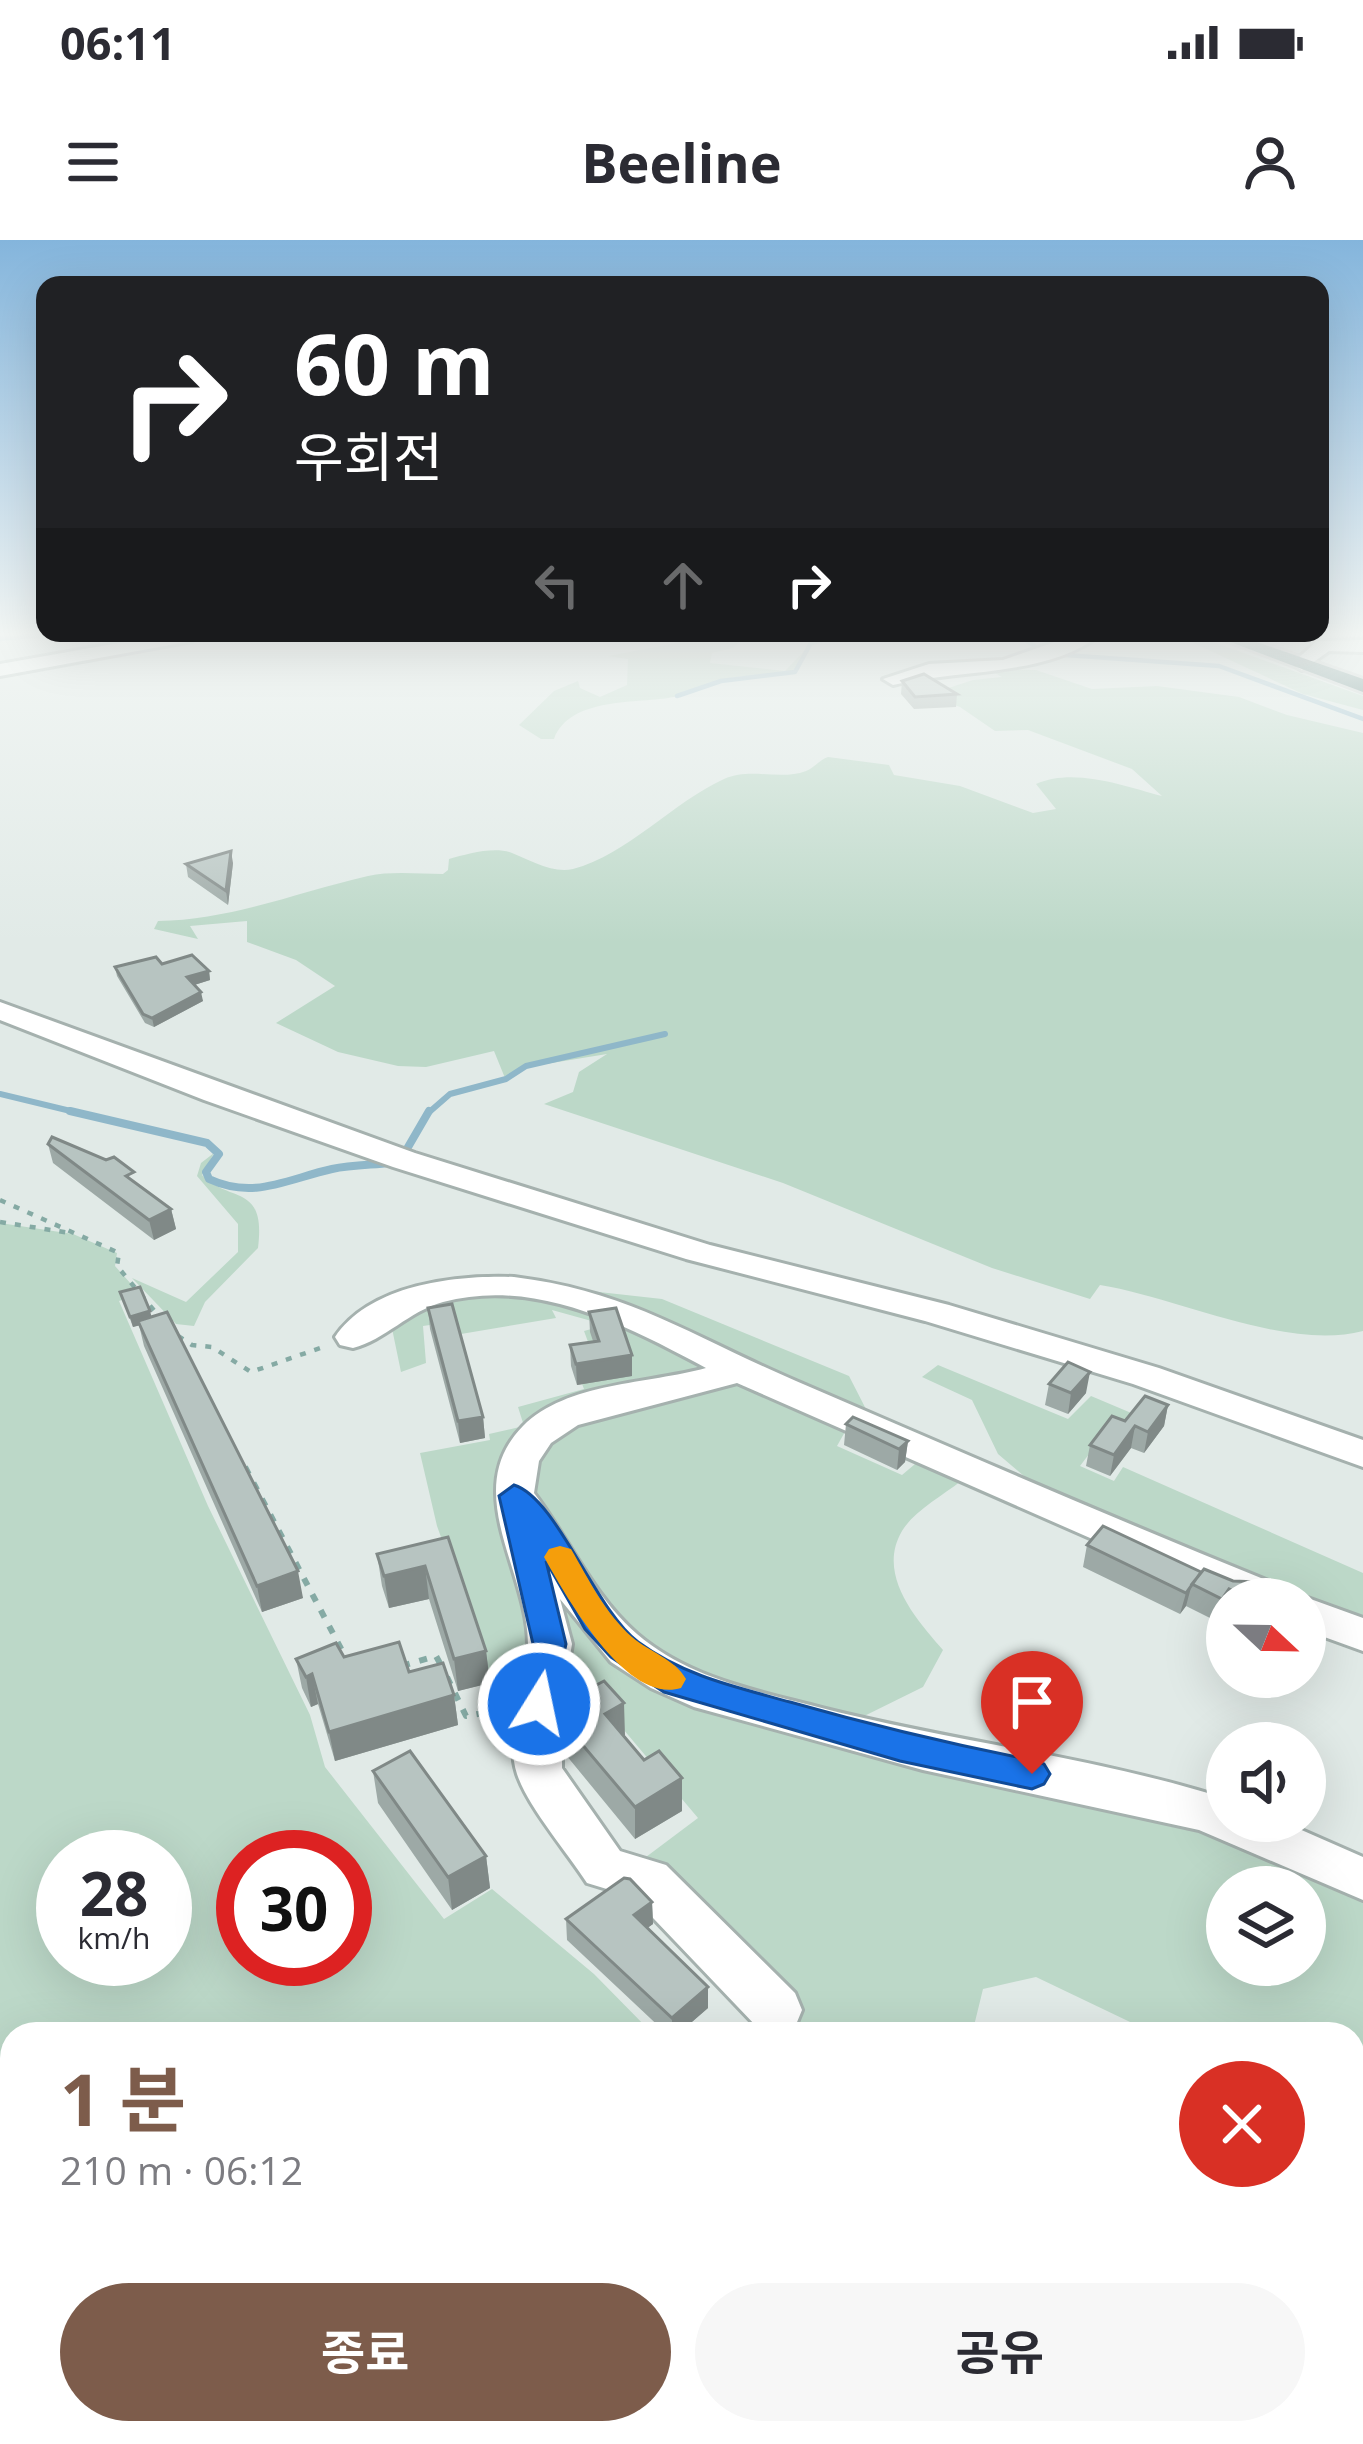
<!DOCTYPE html>
<html lang="ko">
<head>
<meta charset="utf-8">
<style>
  :root { --surface:#fff; --page:#f7f7f7; --text:#2b2b33; --muted:#7c7c81; --accent:#7d5c4b }
  body { margin:0; font-family:"Open Sans","Noto Sans KR",sans-serif; background:var(--page); color:var(--text); height:100vh; display:flex; flex-direction:column; font-size:45px; white-space:nowrap }
  * { box-sizing:border-box; margin:0 }
  p { font-size:39px; color:var(--muted) }
  .icon { flex:none; width:66px; height:66px; fill:none; stroke:currentColor; stroke-width:2; stroke-linecap:round; stroke-linejoin:round }
  .map { position:relative; flex:1; overflow:hidden }
  .panel { position:absolute; left:0px; top:1782px; width:1365px; height:423px; display:flex; flex-direction:column; background:var(--surface); border-radius:36px 36px 0 0; box-shadow:0 12px 48px #0002 }
  .panel>* { flex:none }
  .top-card { position:absolute; left:36px; top:36px; width:1293px; height:366px; border-radius:24px; box-shadow:0 12px 48px #0002; background:#202124; color:#fff; overflow:hidden }
  .needle { width:78px; rotate:112deg }
  .fabs { position:absolute; left:1206px; top:1338px; display:grid; gap:24px }
  .fabs a { display:grid; place-items:center; width:120px; height:120px; border-radius:50%; background:var(--surface); box-shadow:0 12px 48px #0002; font-size:60px }
  .speed { position:absolute; left:36px; top:1590px; display:flex; gap:24px; font-size:60px; font-weight:700; text-align:center }
  .speed>* { display:grid; place-content:center; width:156px; height:156px; border-radius:50%; background:var(--surface); box-shadow:0 12px 48px #0002; line-height:1 }
  .speed small { font-size:30px; font-weight:400 }
  .speed .limit { border:18px solid #d22; background:#fff; color:#111 }
  .pin { position:absolute; display:grid; place-items:center; width:102px; height:102px; color:#fff; margin:-123px -51px; border-radius:50% 50% 50% 0; rotate:-45deg; box-shadow:0 0 12px #0007 }
  .pin .icon { rotate:45deg }
  .me { position:absolute; width:132px; margin:-66px; rotate:10deg; stroke-linejoin:round; filter:drop-shadow(0 0 9px #0008) }
  .turn { display:flex; align-items:center; gap:42px; height:252px; padding:0 60px; font-size:54px }
  .turn .icon { width:156px; height:156px; stroke-width:2.5 }
  .turn b { display:block; font-size:84px; line-height:102px }
  .lanes { display:flex; align-items:center; height:114px; padding:0 60px; background:#0003; justify-content:center; gap:60px; direction:ltr }
  .lanes .off { opacity:.35 }
  .round { display:grid; place-items:center; flex:none; width:126px; height:126px; border-radius:63px; background:var(--page) }
  .summary { display:flex; align-items:center; justify-content:space-between; height:204px; padding:0 60px }
  h1 { font-size:72px; font-weight:700; line-height:90px; color:var(--accent) }
  .action { display:flex; gap:24px; margin-top:auto; padding:24px 60px }
  .action a { flex:1; height:138px; border-radius:72px; background:var(--accent); color:#fff; font-size:48px; font-weight:700; line-height:138px; text-align:center }
  .action a+a { background:var(--page); color:var(--text) }
  .status { display:flex; justify-content:space-between; align-items:center; height:84px; padding:0 60px; background:var(--surface); direction:ltr }
  .status svg { height:33px; fill:currentColor }
  header { display:flex; justify-content:space-between; align-items:center; height:156px; padding:0 60px; background:var(--surface); font-size:54px; font-weight:700 }
  .map>svg:first-child { display:block }
  .green { fill:#bcd8c8; fill-rule:evenodd }
  .lines { fill:none; stroke-linecap:round; stroke-linejoin:round }
  .stream-far2 { stroke:#8fb7c9; stroke-width:4.5 }
  .stream-far1 { stroke:#8fb7c9; stroke-width:6 }
  .stream { stroke:#8fb7c9; stroke-width:8 }
  .minor-casing { stroke:#a5b1ae; stroke-width:6 }
  .highway-casing { stroke:#c2c7c7; stroke-width:6 }
  .path-far2 { stroke:#85aaa4; stroke-width:4.5; stroke-dasharray:6 9; stroke-linecap:butt }
  .path-far1 { stroke:#85aaa4; stroke-width:6; stroke-dasharray:8 10; stroke-linecap:butt }
  .path { stroke:#85aaa4; stroke-width:8; stroke-dasharray:9 14; stroke-linecap:butt }
  .minor { fill:#fff; fill-rule:evenodd }
  .highway { fill:#33615f; fill-rule:evenodd }
  .wall { fill:#9da9a6 }
  .shaded-wall { fill:#808987 }
  .building { fill:#b7c4c1; stroke:#808987; stroke-width:3 }
  .route { fill:#1a73e8; stroke:#114b97; stroke-width:3 }
  .slow { fill:#f59e0b }
</style>
</head>
<body>
<div class="status"><b>06:11</b><svg viewBox="0 0 49 12"><path d="M0 12V9h3v3zM5 12V6h3v6zM10 12V3h3v9zM15 12V0h3v12zM26 1h20v11H26zM47 4h2v5h-2z"/></svg></div>
<header><svg class="icon" aria-label="menu" viewBox="0 0 24 24"><path d="M4 6h16M4 12h16M4 18h16"/></svg>Beeline<svg class="icon" aria-label="person" viewBox="0 0 24 24"><circle cx="12" cy="8" r="4"/><path d="M4 21q1-7 8-7t8 7"/></svg></header>
<div class="map">
<svg width="1363" height="2204" viewBox="0 0 1363 2204">
  <rect width="100%" height="100%" fill="#e1eae7"/>
  <!-- green -->
  <path class="green" d="M698 395 731 400 734 397 728 395H747L733 408 712 413 710 423 785 431 805 410 794 432C769 437 742 433 718 441 703 446 689 454 674 457 639 464 570 456 554 499H541L519 485 554 451 578 441 580 448 600 457 627 445 628 419 608 416 677 403 653 396Z
    M1176 395H1194L1363 456V470L1303 454Z
    M1002 429 1036 430 1092 449 1157 446 1239 457 1287 475 1363 493V1091C1286 1111 1180 1058 1100 1045L1090 1059 992 1028 783 943 544 864 573 852 579 832 607 814 527 827 632 800 525 825 505 838 494 811 426 827 398 826 338 812 276 783 335 746 296 720 247 702V681L190 686 198 699 154 689 158 681C231 680 298 652 368 636 391 631 419 634 443 634L448 630 449 619C467 614 494 606 512 613 530 620 553 634 573 629 627 615 673 562 724 539 751 527 780 541 806 531 813 529 819 520 828 517L889 525 894 535 960 546 1033 573 1056 569 1036 544C1074 527 1124 546 1162 556L1132 529 1028 490 995 491 960 467 927 455 973 440 1002 437 993 432Z
    M214 913 202 935C231 964 266 943 258 1008L205 1062 194 1086 176 1084 132 1038 186 1062 238 1012V984L197 936 201 923Z
    M0 983 73 994 117 1013 115 1026 140 1054 119 1061 208 1266 310 1475 325 1527 444 1679 492 1649 594 1734 653 1794H485L482 1786 405 1794H12V2193H165L172 2204H0ZM63 1617H165V1719H63ZM243 1617H345V1719H243Z
    M563 1048 662 1059 849 1136 870 1177 606 1057Z
    M467 1051 588 1065 712 1129 528 1195 541 1406 530 1460 501 1464 437 1286 420 1213 490 1200 489 1194 524 1186 518 1167 584 1149 574 1123 594 1118 584 1091 606 1085 552 1070 556 1078 461 1094 457 1081 423 1086 426 1123 401 1132 389 1074Z
    M938 1125 1068 1179 1091 1156 1136 1175 1119 1197 1105 1193 1080 1226 1114 1241 1123 1227 1363 1333V1382L1052 1260 998 1214 972 1160 922 1137Z
    M741 1142 846 1190 837 1206 902 1235 921 1219 961 1241C942 1256 914 1271 902 1291 876 1335 917 1380 943 1410L923 1447 846 1485 754 1463 621 1393 532 1257 533 1212 571 1183Z
    M530 1286 621 1414 1167 1565 1363 1643V2104L1353 2102V1794H1190L1184 1785 1151 1792 1036 1737 983 1749 972 1794H794L782 1769 642 1620 698 1578 602 1464 570 1476 546 1452ZM1227 1647H1305V1725H1227Z
    M1353 2108 1363 2110V2204H808L821 2193H1353Z"/>
  <g class="lines">
    <!-- stream-far2 -->
    <path class="stream-far2" d="M1018 395 1039 409
      M0 399 41 395
      M1052 414 1219 426 1363 479
      M677 456 721 441 795 432 811 403 839 395"/>
    <!-- stream-far1 -->
    <path class="stream-far1" d="M0 854 83 874
      M427 874 450 854 506 839 526 826 665 794"/>
    <!-- stream -->
    <path class="stream" d="M70 871 207 903 219 914 206 932 209 939C254 960 287 939 332 929 351 925 371 925 390 923
      M404 914 429 871"/>
    <defs>
      <path id="minor" d="M164 395H201L192 401 0 436V424Z
        M1075 395H1100C1047 437 957 429 893 445L883 439 929 424 1003 420Z
        M1363 400V412L1329 411 1302 430 1292 424 1317 401Z
        M0 762 415 913 710 1005 949 1065 1159 1128 1363 1200V1227L1133 1144 925 1081 686 1019 393 927 204 860 0 780Z
        M514 1037C629 1051 693 1097 796 1141 959 1211 1121 1282 1286 1348L1292 1359H1229L737 1143 578 1185 551 1203 539 1221 534 1253C569 1299 593 1356 637 1394 687 1437 752 1450 814 1466 951 1502 1093 1516 1227 1559V1581H1281L1363 1617V1660L1199 1590 923 1530 694 1467 651 1448 611 1422 560 1359 572 1404 562 1464V1528L620 1611 666 1625 795 1753 802 1770 795 1787 776 1794 757 1787 633 1657 587 1643C567 1612 528 1567 517 1534 504 1494 527 1446 528 1406 529 1332 459 1251 523 1186 567 1142 649 1144 706 1128 627 1086 536 1037 443 1062 409 1071 385 1100 353 1108L340 1105 335 1097C371 1044 456 1035 514 1037Z
        M1305 1357 1363 1378V1411L1305 1390V1359H1299Z"/>
      <path id="highway" d="M1212 395H1237L1363 439V452Z"/>
    </defs>
    <!-- minor casing -->
    <use href="#minor" class="minor-casing"/>
    <!-- highway casing -->
    <use href="#highway" class="highway-casing"/>
    <!-- path-far2 -->
    <path class="path-far2" d="M0 960 119 1013 117 1026 162 1080
      M0 982 70 993
      M178 1096 192 1105 212 1107 251 1132 326 1106"/>
    <!-- path-far1 -->
    <path class="path-far1" d="M245 1227 346 1418
      M402 1426 436 1416 442 1427
      M447 1437 466 1476 507 1469"/>
    <!-- path -->
    <path class="path" d="M1353 2105 1363 2108
      M802 2204 816 2193"/>
    <!-- minor -->
    <use href="#minor" class="minor"/>
    <!-- highway -->
    <use href="#highway" class="highway"/>
  </g>
  <!-- wall -->
  <path class="wall" d="M902 441 957 454 956 467 914 469 901 454Z
    M233 623 228 665 188 637 186 624Z
    M162 724 209 731 210 740 194 745 203 761 154 787 145 783 117 736 115 727Z
    M48 904 137 944 171 969 176 989 154 1000 53 923Z
    M120 1052 152 1077 303 1358 262 1372 144 1106 139 1085 133 1087Z
    M428 1068 483 1177 485 1198 460 1203 430 1089Z
    M589 1072 632 1136 577 1145 571 1126 570 1105 593 1101 590 1092Z
    M1049 1144 1086 1153 1068 1174 1045 1165Z
    M1168 1165 1164 1186 1144 1213 1131 1208 1110 1236 1086 1226 1090 1205 1125 1181Z
    M846 1184 908 1201 905 1222 897 1230 844 1205Z
    M448 1297 486 1411 490 1443 458 1451 429 1359 389 1368 382 1346 377 1314Z
    M1087 1305 1201 1332 1290 1359H1227V1373L1223 1371 1216 1381 1186 1366 1180 1374 1083 1327Z
    M344 1417 409 1432 454 1455 458 1485 335 1521 318 1464 311 1467 302 1448 296 1419Z
    M564 1483 625 1496 682 1571 635 1599 566 1515Z
    M373 1531 486 1616 490 1648 452 1670 378 1563Z
    M652 1662 653 1684 647 1688 708 1768 678 1794H667L567 1700 566 1679Z"/>
  <!-- shaded-wall -->
  <path class="shaded-wall" d="M231 611 233 623 228 665 226 651Z
    M209 731 210 740 188 747 187 737Z
    M201 752 203 761 154 787 152 778Z
    M171 969 176 989 154 1000 149 980Z
    M150 1071 153 1082 133 1087 130 1077Z
    M632 1115V1136L577 1145 576 1124Z
    M1090 1132 1086 1153 1068 1174 1071 1153Z
    M1168 1165 1164 1186 1144 1213 1148 1192Z
    M483 1177 485 1198 460 1203 458 1181Z
    M1135 1186 1131 1208 1110 1236 1114 1215Z
    M908 1201 905 1222 897 1230 899 1209Z
    M425 1326 429 1359 389 1368 384 1336Z
    M298 1331 303 1358 262 1372 257 1346Z
    M1201 1332 1192 1344 1186 1366 1180 1374 1186 1353Z
    M1229 1349 1223 1371 1216 1381 1222 1359Z
    M486 1411 490 1443 458 1451 454 1419Z
    M312 1434 318 1464 311 1467 306 1437Z
    M454 1455 458 1485 335 1521 329 1492Z
    M624 1463 625 1496 605 1474Z
    M682 1538V1571L635 1599V1567Z
    M486 1616 490 1648 452 1670 448 1637Z
    M652 1662 653 1684 635 1697 634 1675Z
    M708 1747V1768L678 1794H672V1778Z"/>
  <!-- building -->
  <path class="building" d="M924 434 957 454 915 457 902 441Z
    M231 611 226 651 186 624Z
    M192 715 209 731 187 737 201 752 152 778 143 774 115 727 156 717 162 724Z
    M52 897 106 920 114 917 134 932 126 936 171 969 149 980 48 904Z
    M140 1047 150 1071 130 1077 120 1052Z
    M452 1064 483 1177 458 1181 428 1068Z
    M616 1068 632 1115 576 1124 570 1105 599 1101 589 1072Z
    M167 1072 298 1331 257 1346 138 1081Z
    M1068 1122 1090 1132 1071 1153 1049 1144Z
    M1145 1156 1168 1165 1148 1192 1135 1186 1114 1215 1090 1205 1112 1176 1125 1181Z
    M853 1177 908 1201 899 1209 846 1184Z
    M1103 1286 1201 1332 1186 1353 1087 1305Z
    M448 1297 486 1411 454 1419 425 1326 384 1336 377 1314Z
    M1204 1329 1233 1341 1259 1342 1290 1357 1289 1359H1250L1229 1349 1222 1359 1192 1344Z
    M399 1402 409 1432 443 1423 454 1455 329 1492 312 1434 306 1437 296 1419 336 1403 344 1417Z
    M604 1441 624 1463 605 1474 644 1520 659 1511 682 1538 635 1567 564 1483V1462Z
    M410 1511 486 1616 448 1637 373 1531Z
    M624 1638 630 1639 652 1662 634 1675 708 1747 672 1778 566 1679Z"/>
  <!-- sky -->
  <linearGradient id="sky" x2="0" y2="1"><stop stop-color="#84b5dc"/><stop offset="0.56" stop-color="#f2f6f4"/><stop offset="1" stop-color="#f2f6f4" stop-opacity="0"/></linearGradient>
  <rect width="1363" height="703" fill="url(#sky)"/>
  <!-- route -->
  <path class="route" d="M514 1245C557 1258 595 1370 638 1402 684 1436 736 1447 790 1462 871 1485 950 1504 1032 1520L1044 1524 1050 1534 1044 1544 1032 1549 900 1521 664 1452 611 1417 585 1389 546 1321 566 1404 551 1473 539 1477 527 1473 522 1464 533 1404 499 1256Z"/>
  <!-- slow -->
  <path class="slow" d="M560 1306 571 1309C589 1340 605 1373 632 1397 649 1412 675 1419 686 1439L681 1448C626 1465 566 1356 544 1317L549 1309Z"/>
</svg>
<div class="fabs">
<a><svg class="needle" viewBox="-14 -14 28 28"><path d="M0-13l5 13h-10z" fill="#e53935"/><path d="M0 13l5-13h-10z" fill="#7c7c81"/></svg></a>
<a><svg class="icon" aria-label="sound" viewBox="0 0 24 24"><path d="M4 9h4l5-4v14l-5-4H4zM17 9q2 3 0 6"/></svg></a>
<a><svg class="icon" aria-label="layers" viewBox="0 0 24 24"><path d="M12 4l9 5-9 5-9-5zM3 14l9 5 9-5"/></svg></a>
</div>
<div class="speed"><div>28<small>km/h</small></div><div class="limit">30</div></div>
<div class="pin" style="left:1032px;top:1534px;background:#d93025"><svg class="icon" aria-label="arrive" viewBox="0 0 24 24"><path d="M6 21V4h12l-3 4 3 4H6"/></svg></div>
<svg class="me" style="left:539px;top:1464px" viewBox="-20 -20 40 40"><circle r="17" fill="#1a73e8" stroke="#fff" stroke-width="3"/><path d="M0-11L8 9 0 5-8 9z" fill="#fff"/></svg>
<div class="top-card">
<div class="turn"><svg class="icon" aria-label="right" viewBox="0 0 24 24"><path d="M7 20v-9h11M14 6l5 5-5 5"/></svg><div><b>60 m</b>우회전</div></div>
<div class="lanes"><svg class="icon off" aria-label="left" viewBox="0 0 24 24"><path d="M17 20v-9H6M10 6l-5 5 5 5"/></svg><svg class="icon off" aria-label="ahead" viewBox="0 0 24 24"><path d="M12 20V5M6 11l6-6 6 6"/></svg><svg class="icon" aria-label="right" viewBox="0 0 24 24"><path d="M7 20v-9h11M14 6l5 5-5 5"/></svg></div>
</div>
<section class="panel">
<div class="summary"><div><h1>1 분</h1><p>210 m · 06:12</p></div><a class="round" style="background:#d93025;color:#fff"><svg class="icon" aria-label="close" viewBox="0 0 24 24"><path d="M6 6l12 12M18 6L6 18"/></svg></a></div>
<div class="action"><a>종료</a><a>공유</a></div>
</section>
</div>
</body>
</html>
